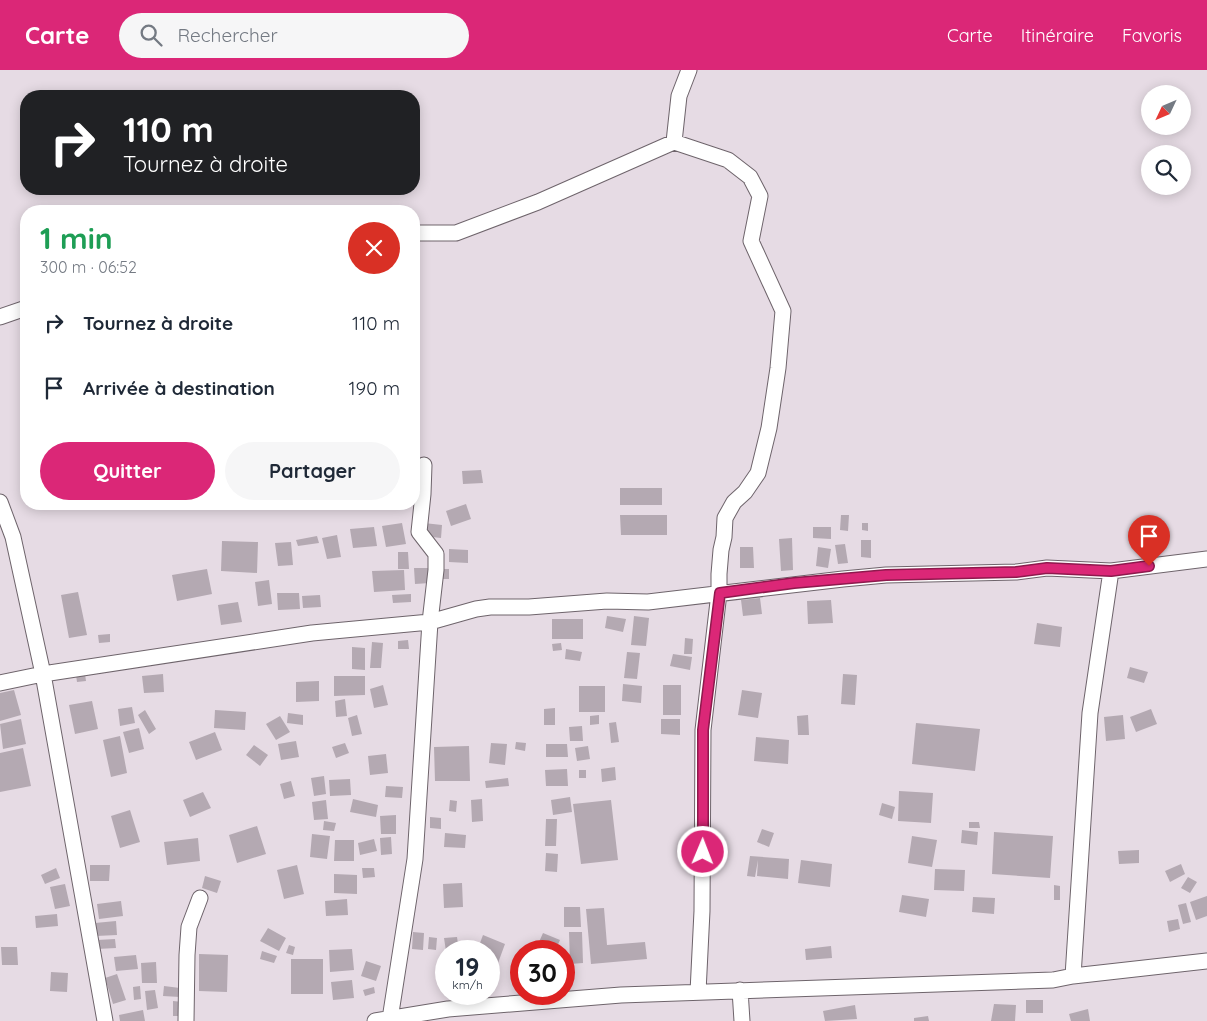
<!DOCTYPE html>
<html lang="fr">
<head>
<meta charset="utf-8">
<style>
  :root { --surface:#fff; --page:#f6f6f7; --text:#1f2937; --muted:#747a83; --accent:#db2777 }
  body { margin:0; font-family:Quicksand,sans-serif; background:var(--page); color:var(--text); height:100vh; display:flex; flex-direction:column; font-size:19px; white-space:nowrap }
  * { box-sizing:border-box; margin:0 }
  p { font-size:16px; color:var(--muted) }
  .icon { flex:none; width:28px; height:28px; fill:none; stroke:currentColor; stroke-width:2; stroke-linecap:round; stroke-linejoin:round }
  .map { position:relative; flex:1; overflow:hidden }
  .details { position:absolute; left:20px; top:135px; width:400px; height:305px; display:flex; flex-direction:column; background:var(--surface); border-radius:20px; box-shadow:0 2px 12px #0003 }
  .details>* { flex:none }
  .banner { position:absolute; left:20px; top:20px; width:400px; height:105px; border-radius:20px; box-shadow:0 2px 12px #0003; background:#202124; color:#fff; overflow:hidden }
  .needle { width:32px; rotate:226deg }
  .controls { position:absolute; left:1141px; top:15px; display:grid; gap:10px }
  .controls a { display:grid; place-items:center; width:50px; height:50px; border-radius:50%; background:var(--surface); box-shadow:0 2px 12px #0003; font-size:25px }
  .speed { position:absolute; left:435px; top:870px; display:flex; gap:10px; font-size:25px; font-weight:700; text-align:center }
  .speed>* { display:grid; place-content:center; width:65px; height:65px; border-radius:50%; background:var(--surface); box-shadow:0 2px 12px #0003; line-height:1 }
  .speed small { font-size:12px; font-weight:400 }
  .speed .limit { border:8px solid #d22; background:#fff; color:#111 }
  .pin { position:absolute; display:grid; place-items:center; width:42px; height:42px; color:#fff; margin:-51px -21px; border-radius:50% 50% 50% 0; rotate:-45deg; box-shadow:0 0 5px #0007 }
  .pin .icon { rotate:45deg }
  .me { position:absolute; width:55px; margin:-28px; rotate:1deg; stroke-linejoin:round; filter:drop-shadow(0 0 4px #0008) }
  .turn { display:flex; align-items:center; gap:18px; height:105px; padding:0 20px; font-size:22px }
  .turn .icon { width:65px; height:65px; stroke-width:2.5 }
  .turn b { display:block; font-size:35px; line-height:42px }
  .round { display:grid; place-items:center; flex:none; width:52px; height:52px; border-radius:26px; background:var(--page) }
  .headline { display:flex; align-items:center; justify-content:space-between; height:85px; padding:0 20px }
  h1 { font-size:30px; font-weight:700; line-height:38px; color:#1e9e55 }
  .action { display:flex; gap:10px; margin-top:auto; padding:10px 20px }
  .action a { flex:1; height:58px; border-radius:30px; background:var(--accent); color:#fff; font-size:20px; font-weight:700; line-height:58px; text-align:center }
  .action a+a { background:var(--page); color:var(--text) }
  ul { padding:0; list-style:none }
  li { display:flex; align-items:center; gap:15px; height:65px; padding:0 20px }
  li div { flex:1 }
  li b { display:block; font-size:19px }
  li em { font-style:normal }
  header { display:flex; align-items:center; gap:30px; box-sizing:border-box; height:70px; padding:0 25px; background:var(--accent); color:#fff }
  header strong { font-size:24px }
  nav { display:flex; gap:28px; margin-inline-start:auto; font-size:18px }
  .search { width:350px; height:45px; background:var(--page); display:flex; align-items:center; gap:12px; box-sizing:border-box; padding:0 18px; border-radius:28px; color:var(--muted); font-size:19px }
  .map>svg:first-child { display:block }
  .building { fill:#b4a9b2 }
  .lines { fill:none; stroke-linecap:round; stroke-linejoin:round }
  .minor-casing { stroke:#6e646b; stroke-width:17 }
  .minor { stroke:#fff; stroke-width:15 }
  .route-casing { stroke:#8e194d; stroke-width:12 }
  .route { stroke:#db2777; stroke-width:9 }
</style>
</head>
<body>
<header>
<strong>Carte</strong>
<div class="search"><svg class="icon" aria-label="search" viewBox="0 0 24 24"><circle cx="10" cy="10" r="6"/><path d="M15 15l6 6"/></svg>Rechercher</div>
<nav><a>Carte</a><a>Itinéraire</a><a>Favoris</a></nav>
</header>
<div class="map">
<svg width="1207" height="951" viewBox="0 0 1207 951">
  <rect width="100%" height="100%" fill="#e6dbe4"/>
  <!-- building -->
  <path class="building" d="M481 400 483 413 463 414 462 401Z
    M620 418H662V435H620Z
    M466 434 471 449 451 456 446 441Z
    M620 445H667V465H621Z
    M841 445H849L848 461 840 460Z
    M402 453 406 474 386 477 382 456Z
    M424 453 442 455 441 468 423 466Z
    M862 453H868V461L862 460Z
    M374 457 377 476 353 478 350 459Z
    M813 457H831V469L813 468Z
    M337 465 341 487 327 489 322 468Z
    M317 466 319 473 298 476 296 470Z
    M792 468 793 500 781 501 779 469Z
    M861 470H871V488L861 487Z
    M222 471 258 472 257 503 221 501Z
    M291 472 293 495 278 496 275 473Z
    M845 474 848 493 838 494 835 475Z
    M740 477H753L754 498H740Z
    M818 477 831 479 828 498 816 496Z
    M449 479 468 480V493L449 492Z
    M398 482H408L409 499H398Z
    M414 498H429L430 513 415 514Z
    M207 499 212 524 177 531 172 505Z
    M440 499H449V509H440Z
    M404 500 405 520 374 522 372 501Z
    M269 510 272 534 258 536 255 512Z
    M78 522 87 565 69 568 61 525Z
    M277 523H299L300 539 278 540Z
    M411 524V532L393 533 392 525Z
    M320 525 321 537 303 538 302 526Z
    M760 528 762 544 743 546 741 530Z
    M831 530 833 553 808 554 807 531Z
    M238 532 242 552 221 555 218 535Z
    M607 546 626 549 623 562 605 558Z
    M634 546 649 548 646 576 631 575Z
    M552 549H583V569H552Z
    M1037 553 1062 557 1060 577 1034 574Z
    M110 564V572L99 573 98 565Z
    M685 568 693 569 692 584H684Z
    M408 570 409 579H398V571Z
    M372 572 383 573 381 598H370Z
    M561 573 562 580 553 581 552 574Z
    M352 577 365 578V600L352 599Z
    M566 579 582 582 580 591 565 589Z
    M627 582 640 583 637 609 624 608Z
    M673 584 692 587 690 600 670 596Z
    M1130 597 1148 602 1144 613 1127 608Z
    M85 604 86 611 77 612 76 605Z
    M163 604 164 622 144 623 142 606Z
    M843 604 857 605 855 635 841 634Z
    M334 606H365V625L334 626Z
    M319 611V631L296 632V612Z
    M623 614 642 616 641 633 622 631Z
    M383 615 388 635 374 638 370 619Z
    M663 615H681V645H663Z
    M579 616H605V642H579Z
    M14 620 21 645 0 651V623Z
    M742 620 762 623 758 648 738 645Z
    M345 629 347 646 336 647 335 631Z
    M92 631 98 659 75 664 69 635Z
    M132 637 135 653 120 656 118 639Z
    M555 638V655H544V639Z
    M1151 639 1157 654 1136 662 1130 647Z
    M145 640 156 659 149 664 138 645Z
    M215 640 246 642 245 660 214 658Z
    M288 643 303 645V655L287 653Z
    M357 645 362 664 352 666 348 648Z
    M599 645V654L590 655V646Z
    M808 645 809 665H798L797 646Z
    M1123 645 1125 669 1106 671 1104 647Z
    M280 646 290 662 276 670 266 654Z
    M21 649 26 674 3 679 0 654Z
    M661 649H680V665L661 664Z
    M616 652 619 672 611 673 609 653Z
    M916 653 980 659 975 701 912 694Z
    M582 656 583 671H570L569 657Z
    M139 658 144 679 129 683 123 662Z
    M215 662 222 680 196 690 189 672Z
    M120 666 127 703 111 707 103 670Z
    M756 667 789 670 788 694 754 691Z
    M296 671 299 687 281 690 278 674Z
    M516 672 526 673 525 681 515 679Z
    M345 673 349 683 336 688 332 677Z
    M491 673 507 674 505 695 489 693Z
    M546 674H567L568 687H546Z
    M254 675 268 685 260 696 246 685Z
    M469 676 470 711H435L434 677Z
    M588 676 590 689 577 691 575 678Z
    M23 678 31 716 0 722V683Z
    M386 684 388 703 370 705 368 686Z
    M615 697 616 710 602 712 601 699Z
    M567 699 568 716H546L545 700Z
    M579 700H586V708H579Z
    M324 706 326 724 314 726 311 708Z
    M508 708 509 716 486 718 485 711Z
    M350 709 351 725 330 726 329 710Z
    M291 711 295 726 284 729 280 714Z
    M386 716 403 717 402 728 385 727Z
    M899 721 933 723 931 753 898 751Z
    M203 722 211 738 190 747 183 730Z
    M570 727 572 742 553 745 551 730Z
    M353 729 378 735 376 747 350 742Z
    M482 729 483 751 472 752 471 730Z
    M326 730 328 749 314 750 312 732Z
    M450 730 457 731 456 742 449 741Z
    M611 730 618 790 581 794 573 734Z
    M882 733 895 737 892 749 879 745Z
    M130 740 140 772 120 778 111 746Z
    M396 745V764H381L380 746Z
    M430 747 441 748V759L430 758Z
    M546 749H557L556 776H545Z
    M324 751 336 753 334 761 323 760Z
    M969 752H979L980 758H969Z
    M257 756 266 784 237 793 229 765Z
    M762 759 774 763 769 777 757 772Z
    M962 760 978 762 977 775 961 773Z
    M994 762 1053 766 1050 808 992 804Z
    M445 763 466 765 465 778 444 777Z
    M312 764 330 766 327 789 310 787Z
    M912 766 937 770 932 797 908 793Z
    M391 767 392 784 381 785 380 768Z
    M198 768 200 791 167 795 164 772Z
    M374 769 377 781 360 785 358 773Z
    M335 770H354V791H334Z
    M1139 780V793L1119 794 1118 781Z
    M546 783 558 784 557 802 545 801Z
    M750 786 789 789 788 809 757 806 758 790 755 807 747 806Z
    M801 790 832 794 830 817 798 813Z
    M1181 794 1185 804 1170 812 1165 801Z
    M90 795H110L109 811H90Z
    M297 795 304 824 284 829 277 800Z
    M56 798 60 808 45 814 41 805Z
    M362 798H374L375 807 363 808Z
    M935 799 965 800 964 821 934 820Z
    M334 804 357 805V824L334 823Z
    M205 806 221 811 217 823 202 818Z
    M1188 807 1197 812 1190 823 1181 818Z
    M462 813 463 837 444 838 443 814Z
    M65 814 70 836 55 839 50 817Z
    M1054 815 1060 816V830H1054Z
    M902 825 929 829 926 847 899 842Z
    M1207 826V846L1196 850 1190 832Z
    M973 827 995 828 994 844 972 842Z
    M347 829 348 845 326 846 325 831Z
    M121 831 123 846 99 849 97 834Z
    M1186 833 1191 852 1183 854 1178 835Z
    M564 837H580L581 857H564Z
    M604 838 607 875 645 872 647 889 591 894 586 839Z
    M57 844 58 856 36 858 35 846Z
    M1178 849 1180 859 1169 862 1167 851Z
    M116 851 117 865 96 866 95 853Z
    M268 858 286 868 279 881 260 871Z
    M413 862 424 863 423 880 412 879Z
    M569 862H582L583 893 570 894Z
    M543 863 560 870 555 881H535Z
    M483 865 505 874 498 893 489 889V881H477Z
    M429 867 437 868 436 880 428 879Z
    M457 867 459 881H446L444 868Z
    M115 869 116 878 97 879V870Z
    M289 875 295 877 293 885 286 883Z
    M831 876 832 888 806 890 805 879Z
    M1 877H17L18 895H2Z
    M352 879 354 900 330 902 329 880Z
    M262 881 277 886 274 893 260 889Z
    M199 884 228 885 227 922 199 921Z
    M136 885 138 899 116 901 114 887Z
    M291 889H323V924H291Z
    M366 891 381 896 376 911 361 906Z
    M156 892 157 913H142L141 893Z
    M51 902 68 903 67 922 50 921Z
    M117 904 126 930 113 934 105 908Z
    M352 910 354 928 333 930 331 912Z
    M140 916 141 929 134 930 133 917Z
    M164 916 180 918V927L163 926Z
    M374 917 375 923 365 926 363 920Z
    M155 920 158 938 147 940 145 921Z
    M1026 930H1043V943H1026Z
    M173 931 183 932 182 946H173Z
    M994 934 1016 935 1015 951H991Z
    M855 935 857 949 825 951 823 941Z
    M1088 939 1090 951H1071L1069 944Z
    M143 940 145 951H120L119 945Z
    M928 946 929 951H914V948Z"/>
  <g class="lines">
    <defs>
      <path id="minor" d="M689 0 679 26 674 72 728 90 750 107 760 126 751 171 783 241 778 298 769 358 758 403 745 422 734 432 725 448 724 467 721 480 719 504V523L703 660 702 841 698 922
        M414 163H456L538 132 674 72
        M0 247 26 238
        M0 432 13 467 43 604 0 613
        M1073 906 1090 643 1111 501
        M740 920 742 951
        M390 949 415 789 430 552 436 500V484L419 462 423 424 424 395
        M105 951 43 604 312 563 430 552 476 539 490 537H529L607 531 648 532 843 509 886 505 1016 502 1047 498 1111 501 1207 489
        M186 951 187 885 189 857 200 828
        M375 951 448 939 621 925 1053 910 1073 906 1207 891"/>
    </defs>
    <!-- minor casing -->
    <use href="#minor" class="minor-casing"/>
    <!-- minor -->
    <use href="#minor" class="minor"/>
  </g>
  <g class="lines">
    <defs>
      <path id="route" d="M703 782V660L720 523 794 513 886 505 1016 502 1047 498 1111 501 1149 496"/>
    </defs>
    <!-- route casing -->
    <use href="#route" class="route-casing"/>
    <!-- route -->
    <use href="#route" class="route"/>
  </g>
</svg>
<div class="controls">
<a><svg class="needle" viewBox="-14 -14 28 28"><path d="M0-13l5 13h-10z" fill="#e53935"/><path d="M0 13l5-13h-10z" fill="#747a83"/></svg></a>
<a><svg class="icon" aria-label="search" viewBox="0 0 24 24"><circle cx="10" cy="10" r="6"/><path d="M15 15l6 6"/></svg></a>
</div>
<div class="speed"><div>19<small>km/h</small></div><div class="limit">30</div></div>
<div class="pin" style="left:1149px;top:496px;background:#d93025"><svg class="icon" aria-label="arrive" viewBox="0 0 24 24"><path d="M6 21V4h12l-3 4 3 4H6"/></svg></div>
<svg class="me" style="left:703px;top:782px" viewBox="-20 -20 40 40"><circle r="17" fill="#db2777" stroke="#fff" stroke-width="3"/><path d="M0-11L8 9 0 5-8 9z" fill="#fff"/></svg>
<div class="banner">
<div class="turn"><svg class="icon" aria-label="right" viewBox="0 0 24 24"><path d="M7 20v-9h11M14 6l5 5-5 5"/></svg><div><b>110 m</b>Tournez à droite</div></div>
</div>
<section class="details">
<div class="headline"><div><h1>1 min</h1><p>300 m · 06:52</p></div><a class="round" style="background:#d93025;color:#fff"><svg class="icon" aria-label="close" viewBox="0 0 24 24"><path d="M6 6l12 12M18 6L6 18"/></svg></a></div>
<ul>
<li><svg class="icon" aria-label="right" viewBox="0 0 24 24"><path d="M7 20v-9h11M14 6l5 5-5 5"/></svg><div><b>Tournez à droite</b></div><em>110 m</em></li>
<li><svg class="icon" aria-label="arrive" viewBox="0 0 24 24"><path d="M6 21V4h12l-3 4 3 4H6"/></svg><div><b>Arrivée à destination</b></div><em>190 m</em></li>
</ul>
<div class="action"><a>Quitter</a><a>Partager</a></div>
</section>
</div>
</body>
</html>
